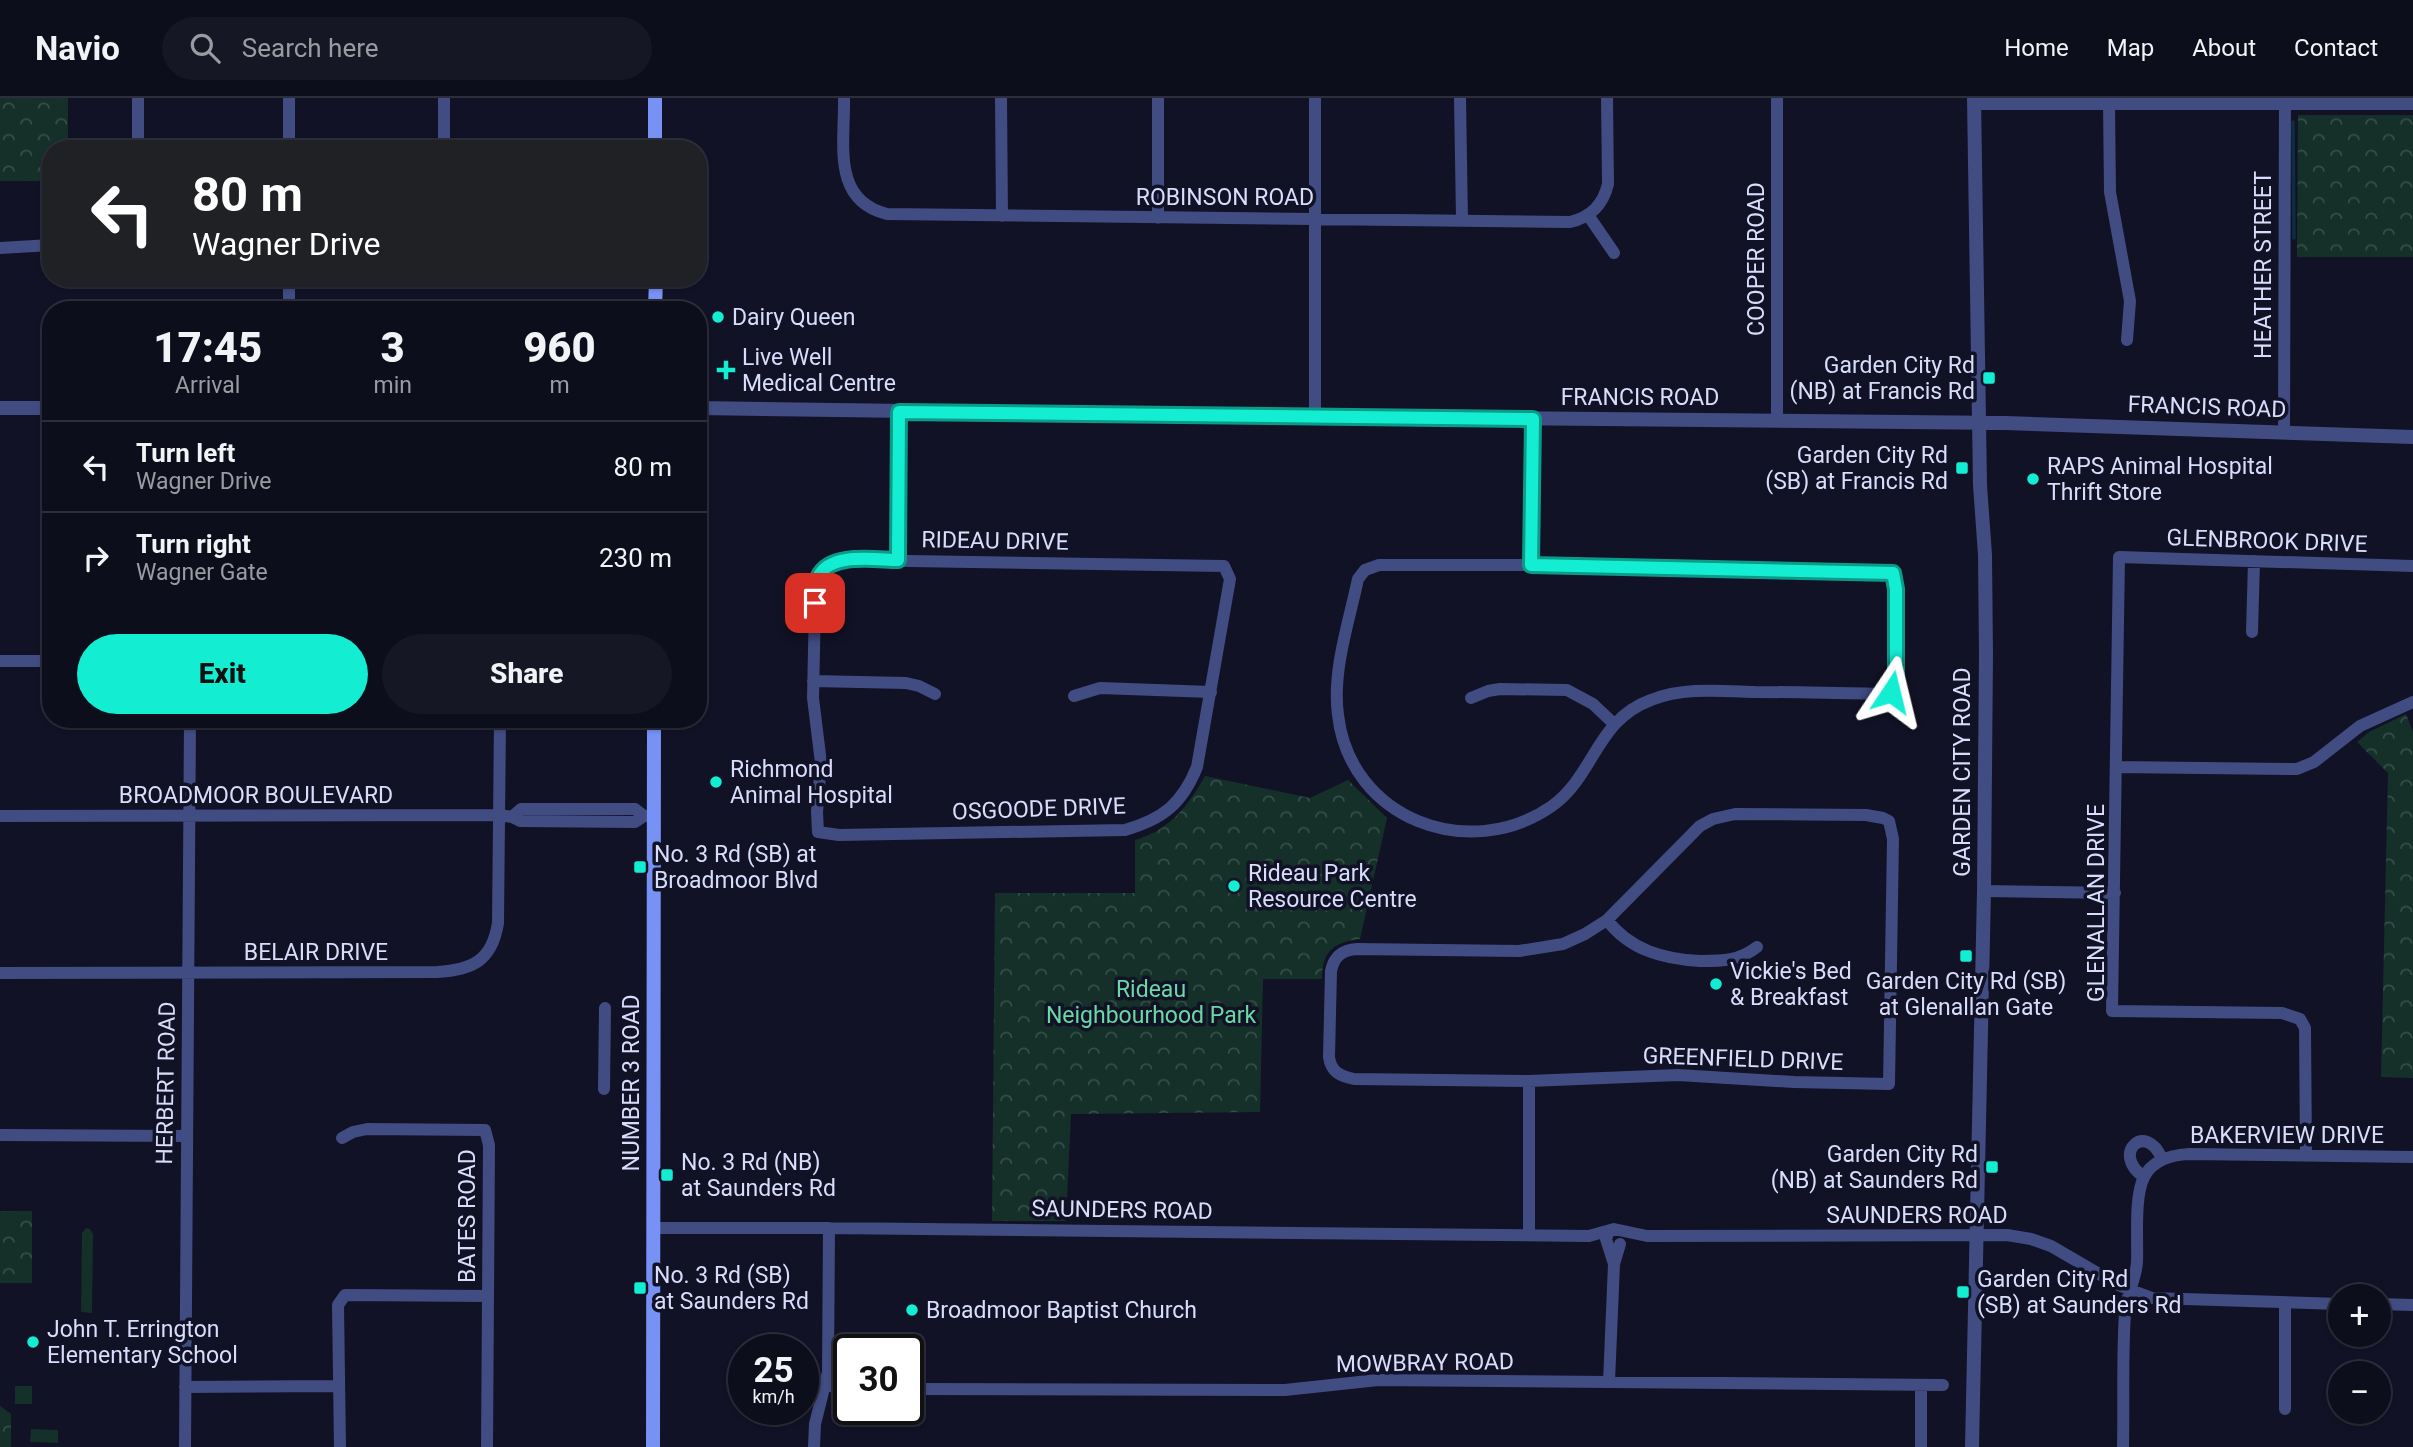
<!DOCTYPE html>
<html lang="en">
<head>
<meta charset="utf-8">
<style>
  :root { --surface:#0d0e1c; --page:#161725; --text:#f1f3f6; --muted:#9a9ca3; --line:#2d2e3b; --accent:#13eed3 }
  body { margin:0; font-family:Roboto,sans-serif; background:var(--page); color:var(--text); height:100vh; display:flex; flex-direction:column; font-size:26px; white-space:nowrap }
  * { box-sizing:border-box; margin:0 }
  p { font-size:23px; color:var(--muted) }
  .icon { flex:none; width:38px; height:38px; fill:none; stroke:currentColor; stroke-width:2; stroke-linecap:round; stroke-linejoin:round }
  .map { position:relative; flex:1; overflow:hidden }
  .panel { position:absolute; left:42px; top:203px; width:665px; height:427px; display:flex; flex-direction:column; background:var(--surface); border-radius:28px; box-shadow:0 2px 5px #0004,0 0 0 2px var(--line) }
  .panel>* { flex:none }
  .top-card { position:absolute; left:42px; top:42px; width:665px; height:147px; border-radius:28px; box-shadow:0 2px 5px #0004,0 0 0 2px var(--line); background:#202124; color:#fff; overflow:hidden }
  .tools { position:absolute; left:2328px; top:1186px; display:grid; gap:14px }
  .tools a { display:grid; place-items:center; width:63px; height:63px; border-radius:50%; background:var(--surface); box-shadow:0 2px 5px #0004,0 0 0 2px var(--line); font-size:35px }
  .speed { position:absolute; left:728px; top:1236px; display:flex; gap:14px; font-size:35px; font-weight:700; text-align:center }
  .speed>* { display:grid; place-content:center; width:91px; height:91px; border-radius:50%; background:var(--surface); box-shadow:0 2px 5px #0004,0 0 0 2px var(--line); line-height:1 }
  .speed small { font-size:18px; font-weight:400 }
  .speed .limit { border:4px solid #111; border-radius:10px; background:#fff; color:#111 }
  .pin { position:absolute; display:grid; place-items:center; width:60px; height:60px; color:#fff; margin:-30px; border-radius:14px; box-shadow:0 4px 10px #0006 }
  .me { position:absolute; width:77px; margin:-38px; rotate:10deg; stroke-linejoin:round; filter:drop-shadow(0 0 5px #0008) }
  .turn { display:flex; align-items:center; gap:24px; height:147px; padding:0 35px; font-size:32px }
  .turn .icon { width:91px; height:91px; stroke-width:2.5 }
  .turn b { display:block; font-size:49px; line-height:60px }
  .eta { display:flex; justify-content:space-evenly; align-items:center; height:119px; text-align:center }
  .eta b { font-size:42px; font-weight:800; line-height:49px }
  .button { display:flex; gap:14px; margin-top:auto; padding:14px 35px }
  .button a { flex:1; height:80px; border-radius:42px; background:var(--accent); color:#111; font-size:28px; font-weight:800; line-height:80px; text-align:center }
  .button a+a { background:var(--page); color:var(--text) }
  ul { padding:0; list-style:none }
  li { display:flex; align-items:center; gap:21px; height:91px; padding:0 35px; border-top:2px solid var(--line) }
  li div { flex:1 }
  li b { display:block; font-size:26px }
  li em { font-style:normal }
  header { display:flex; align-items:center; gap:42px; box-sizing:border-box; height:98px; padding:0 35px; background:var(--surface); border-bottom:2px solid var(--line) }
  header strong { font-size:33px }
  nav { display:flex; gap:38px; margin-inline-start:auto; font-size:24px }
  .search { width:490px; height:63px; background:var(--page); display:flex; align-items:center; gap:18px; box-sizing:border-box; padding:0 24px; border-radius:38px; color:var(--muted); font-size:26px }
  .map>svg:first-child { display:block }
  .grass { fill:#153029 }
  .park { fill:url(#park-crowns) }
  .lines { fill:none; stroke-linecap:round; stroke-linejoin:round }
  .stream { stroke:#0e2d42; stroke-width:3.5 }
  .minor { stroke:#404c82; stroke-width:12 }
  .tertiary { stroke:#404c82; stroke-width:14 }
  .secondary { stroke:#7791f5; stroke-width:14 }
  .route-casing { stroke:#0c9b89; stroke-width:18 }
  .route { stroke:#13eed3; stroke-width:12 }
  .poi-dot { fill:#13eed3; stroke:#111226; stroke-width:2.5 }
  .labels { text-anchor:middle; dominant-baseline:central; stroke-width:7; stroke-linejoin:round; paint-order:stroke }
  .street-label { font-size:23px; fill:#d9ddfc; stroke:#111226 }
  .poi-label { font-size:23px; fill:#d9ddfc; stroke:#111226; text-anchor:start }
  .park-label { font-size:23px; fill:#6ad8a4; stroke:#111226 }
</style>
</head>
<body>
<header>
<strong>Navio</strong>
<div class="search"><svg class="icon" aria-label="search" viewBox="0 0 24 24"><circle cx="10" cy="10" r="6"/><path d="M15 15l6 6"/></svg>Search here</div>
<nav><a>Home</a><a>Map</a><a>About</a><a>Contact</a></nav>
</header>
<div class="map">
<svg width="2413" height="1349" viewBox="0 0 2413 1349">
  <defs>
    <pattern id="park-crowns" width="20" height="18" patternUnits="userSpaceOnUse" patternTransform="scale(1.75)"><rect width="20" height="18" fill="#153029"/><path d="M2 6a3 3 0 1 1 6 0M12 15a3 3 0 1 1 6 0" fill="none" stroke="#364e49"/></pattern>
  </defs>
  <rect width="100%" height="100%" fill="#111226"/>
  <!-- grass -->
  <path class="grass" d="M86 1130 90 1131 93 1136 92 1215 81 1214 82 1135Z
    M15 1288H32V1306H15Z
    M31 1331 58 1332V1345L30 1344Z"/>
  <!-- park -->
  <path class="park" d="M0 0H68V51H51V83H0Z
    M2298 17H2413V159H2297Z
    M2406 616 2413 634V980L2381 979 2388 675 2357 644 2369 634Z
    M1205 678 1310 700 1348 682 1387 720 1360 841C1333 844 1322 854 1322 881H1263L1260 1014 1071 1016 1066 1123H992L995 795H1135V742C1170 732 1188 708 1205 678Z
    M0 1113H32V1185H0Z
    M0 1308 11 1316V1349H0Z"/>
  <g class="lines">
    <!-- stream -->
    <path class="stream" d="M2293 24 2294 140"/>
    <!-- minor -->
    <path class="minor" d="M844 0C845 45 831 102 887 116L1570 124C1591 119 1603 107 1608 86L1607 0
      M1001 0 1002 118
      M1158 0V120
      M1315 0V319
      M1460 0 1462 122
      M1777 0V322
      M1974 6H2413
      M2109 6 2110 94 2130 203 2127 242
      M138 51V0
      M289 51V0
      M444 51V0
      M1588 117 1614 155
      M0 150 51 147
      M289 212V180
      M2284 334 2285 0
      M847 462 1224 468 1230 481 1197 669C1182 706 1163 721 1125 732L839 737 818 734 817 714 821 665 813 600 815 505 816 485 827 468Z
      M898 462 899 314
      M1379 467H1531L1893 475 1896 491V591L1883 596C1840 595 1798 594 1755 594 1721 593 1684 589 1651 602 1596 622 1595 677 1552 708 1469 766 1350 721 1338 617 1332 573 1349 524 1358 481L1365 472Z
      M1531 467 1533 321
      M2252 534 2254 463
      M0 563H51
      M813 583 906 585 919 588 935 596
      M1074 598 1100 590 1211 594
      M1471 600 1488 593 1500 591 1567 592 1593 606 1613 625
      M2116 669 2297 671 2314 664 2360 628 2413 604
      M1735 716 1866 717 1883 720 1889 723 1893 741 1889 986 1794 984 1678 977 1529 983 1354 981C1340 978 1331 974 1329 959L1331 873C1334 858 1342 852 1357 851L1519 853 1563 846 1585 836 1607 822 1700 728 1713 721Z
      M0 718 499 717 512 719 520 723 635 724 644 718H654
      M512 719 521 711H635L644 718
      M1984 793 2115 795
      M1607 822C1630 852 1663 861 1700 863 1723 863 1739 863 1757 849
      M0 875 437 874C472 872 492 863 498 825L500 621
      M1529 983V1137
      M604 991 605 910
      M0 1037 186 1038
      M342 1040 353 1034 367 1031 485 1032 489 1047 487 1349
      M2306 1057 2305 930 2300 921 2282 915 2112 913 2119 459 2413 468
      M2144 1079C2110 1056 2146 1022 2162 1061
      M654 1130H829L1589 1138 1614 1131 1647 1138 2007 1137 2031 1141 2051 1148 2118 1187 2152 1200 2340 1206
      M1609 1133 1606 1141 1614 1166
      M2285 1205V1311
      M2378 1206 2413 1207
      M1609 1284 1614 1166 1620 1146
      M825 1287 849 1290
      M1921 1287V1349
      M185 1289 338 1288
      M908 1291 1285 1292 1378 1282 1943 1287
      M185 1349 190 621
      M340 1349 338 1207 345 1197 488 1198
      M814 1349 815 1326 828 1274 829 1130
      M2123 1349C2124 1305 2122 1260 2125 1215 2126 1197 2136 1182 2137 1164 2138 1140 2134 1099 2144 1079 2153 1061 2172 1057 2189 1056L2413 1059"/>
    <!-- tertiary -->
    <path class="tertiary" d="M0 310H51
      M698 310 1188 317 2006 325 2413 339
      M1972 1349 1984 793 1986 556 1985 457 1980 387 1974 0"/>
    <!-- secondary -->
    <path class="secondary" d="M655 0V51
      M655 212 656 180
      M653 1349 654 621"/>
  </g>
  <g class="lines">
    <defs>
      <path id="route" d="M815 505C816 496 815 486 819 478 831 454 876 462 898 462L899 314 1533 321 1531 467 1893 475 1896 491V591L1891 594"/>
    </defs>
    <!-- route casing -->
    <use href="#route" class="route-casing"/>
    <!-- route -->
    <use href="#route" class="route"/>
  </g>
  <!-- markers -->
  <g class="poi-dot">
    <circle cx="718" cy="219" r="7"/>
    <path d="M722.5 261.5h7v7h7v7h-7v7h-7v-7h-7v-7h7z"/>
    <rect x="1982" y="273" width="14" height="14" rx="3.5"/>
    <rect x="1955" y="363" width="14" height="14" rx="3.5"/>
    <circle cx="2033" cy="381" r="7"/>
    <circle cx="716" cy="684" r="7"/>
    <rect x="633" y="762" width="14" height="14" rx="3.5"/>
    <circle cx="1234" cy="788" r="7"/>
    <rect x="1959" y="851" width="14" height="14" rx="3.5"/>
    <circle cx="1716" cy="886" r="7"/>
    <rect x="1985" y="1062" width="14" height="14" rx="3.5"/>
    <rect x="660" y="1070" width="14" height="14" rx="3.5"/>
    <rect x="633" y="1183" width="14" height="14" rx="3.5"/>
    <rect x="1956" y="1187" width="14" height="14" rx="3.5"/>
    <circle cx="912" cy="1212" r="7"/>
    <circle cx="33" cy="1244" r="7"/>
  </g>
  <g class="labels">
    <!-- street labels -->
    <g class="street-label">
      <text x="1225" y="99">ROBINSON ROAD</text>
      <text transform="translate(1756 161) rotate(-90)">COOPER ROAD</text>
      <text transform="translate(2263 167) rotate(-90)">HEATHER STREET</text>
      <text x="1640" y="299">FRANCIS ROAD</text>
      <text transform="translate(2207 309) rotate(2)">FRANCIS ROAD</text>
      <text transform="translate(995 443) rotate(1)">RIDEAU DRIVE</text>
      <text transform="translate(2267 443) rotate(2)">GLENBROOK DRIVE</text>
      <text transform="translate(1962 674) rotate(-90)">GARDEN CITY ROAD</text>
      <text x="256" y="697">BROADMOOR BOULEVARD</text>
      <text transform="translate(1039 711) rotate(-2)">OSGOODE DRIVE</text>
      <text transform="translate(2096 805) rotate(-90)">GLENALLAN DRIVE</text>
      <text x="316" y="854">BELAIR DRIVE</text>
      <text transform="translate(1743 961) rotate(2)">GREENFIELD DRIVE</text>
      <text transform="translate(166 985) rotate(-89)">HERBERT ROAD</text>
      <text transform="translate(631 985) rotate(-90)">NUMBER 3 ROAD</text>
      <text x="2287" y="1037">BAKERVIEW DRIVE</text>
      <text transform="translate(1122 1112) rotate(1)">SAUNDERS ROAD</text>
      <text x="1917" y="1117">SAUNDERS ROAD</text>
      <text transform="translate(467 1118) rotate(-90)">BATES ROAD</text>
      <text transform="translate(1425 1265) rotate(-1)">MOWBRAY ROAD</text>
    </g>
    <!-- poi labels -->
    <g class="poi-label">
      <text x="732" y="219">Dairy Queen</text>
      <text x="742" y="259">Live Well<tspan x="742" dy="26">Medical Centre</tspan></text>
      <text x="1975" y="267" text-anchor="end">Garden City Rd<tspan x="1975" dy="26">(NB) at Francis Rd</tspan></text>
      <text x="1948" y="357" text-anchor="end">Garden City Rd<tspan x="1948" dy="26">(SB) at Francis Rd</tspan></text>
      <text x="2047" y="368">RAPS Animal Hospital<tspan x="2047" dy="26">Thrift Store</tspan></text>
      <text x="730" y="671">Richmond<tspan x="730" dy="26">Animal Hospital</tspan></text>
      <text x="654" y="756">No. 3 Rd (SB) at<tspan x="654" dy="26">Broadmoor Blvd</tspan></text>
      <text x="1248" y="775">Rideau Park<tspan x="1248" dy="26">Resource Centre</tspan></text>
      <text x="1730" y="873">Vickie's Bed<tspan x="1730" dy="26">&amp; Breakfast</tspan></text>
      <text x="1966" y="883" text-anchor="middle">Garden City Rd (SB)<tspan x="1966" dy="26">at Glenallan Gate</tspan></text>
      <text x="1978" y="1056" text-anchor="end">Garden City Rd<tspan x="1978" dy="26">(NB) at Saunders Rd</tspan></text>
      <text x="681" y="1064">No. 3 Rd (NB)<tspan x="681" dy="26">at Saunders Rd</tspan></text>
      <text x="654" y="1177">No. 3 Rd (SB)<tspan x="654" dy="26">at Saunders Rd</tspan></text>
      <text x="1977" y="1181">Garden City Rd<tspan x="1977" dy="26">(SB) at Saunders Rd</tspan></text>
      <text x="926" y="1212">Broadmoor Baptist Church</text>
      <text x="47" y="1231">John T. Errington<tspan x="47" dy="26">Elementary School</tspan></text>
    </g>
    <!-- park labels -->
    <g class="park-label">
      <text x="1151" y="891">Rideau<tspan x="1151" dy="26">Neighbourhood Park</tspan></text>
    </g>
  </g>
</svg>
<div class="tools">
<a>+</a>
<a>−</a>
</div>
<div class="speed"><div>25<small>km/h</small></div><div class="limit">30</div></div>
<div class="pin" style="left:815px;top:505px;background:#d93025"><svg class="icon" aria-label="arrive" viewBox="0 0 24 24"><path d="M6 21V4h12l-3 4 3 4H6"/></svg></div>
<svg class="me" style="left:1891px;top:594px" viewBox="-20 -20 40 40"><path d="M0-17L14 15 0 8-14 15z" fill="#13eed3" stroke="#fff" stroke-width="4"/></svg>
<div class="top-card">
<div class="turn"><svg class="icon" aria-label="left" viewBox="0 0 24 24"><path d="M17 20v-9H6M10 6l-5 5 5 5"/></svg><div><b>80 m</b>Wagner Drive</div></div>
</div>
<section class="panel">
<div class="eta">
<div><b>17:45</b><p>Arrival</p></div>
<div><b>3</b><p>min</p></div>
<div><b>960</b><p>m</p></div>
</div>
<ul>
<li><svg class="icon" aria-label="left" viewBox="0 0 24 24"><path d="M17 20v-9H6M10 6l-5 5 5 5"/></svg><div><b>Turn left</b><p>Wagner Drive</p></div><em>80 m</em></li>
<li><svg class="icon" aria-label="right" viewBox="0 0 24 24"><path d="M7 20v-9h11M14 6l5 5-5 5"/></svg><div><b>Turn right</b><p>Wagner Gate</p></div><em>230 m</em></li>
</ul>
<div class="button"><a>Exit</a><a>Share</a></div>
</section>
</div>
</body>
</html>
